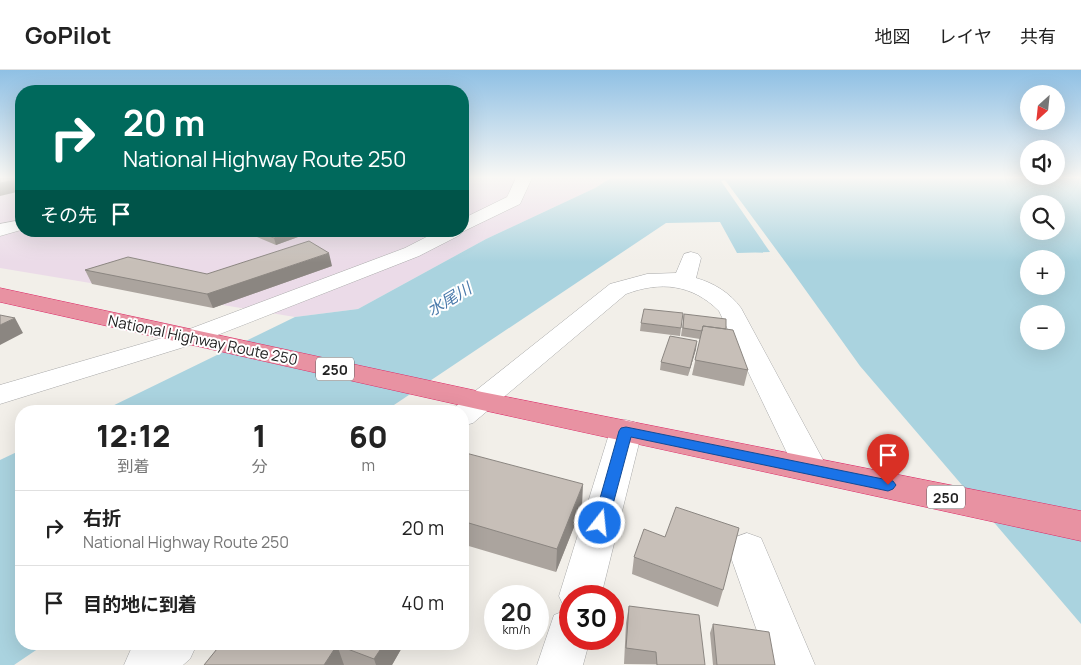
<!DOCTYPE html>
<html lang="ja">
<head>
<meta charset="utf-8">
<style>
  :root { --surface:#fff; --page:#f6f6f6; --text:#222; --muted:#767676; --line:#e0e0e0 }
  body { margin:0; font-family:Manrope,"Noto Sans JP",sans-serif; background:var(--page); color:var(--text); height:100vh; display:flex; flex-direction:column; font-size:19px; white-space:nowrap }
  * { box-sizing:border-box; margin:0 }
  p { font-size:16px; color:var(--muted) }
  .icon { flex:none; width:28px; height:28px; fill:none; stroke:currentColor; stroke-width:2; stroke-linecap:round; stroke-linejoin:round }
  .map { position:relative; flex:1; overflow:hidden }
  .side { position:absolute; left:15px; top:335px; width:454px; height:245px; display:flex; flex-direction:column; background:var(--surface); border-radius:20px; box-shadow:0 5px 20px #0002 }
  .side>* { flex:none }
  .banner { position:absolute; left:15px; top:15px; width:454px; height:152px; border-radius:20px; box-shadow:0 5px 20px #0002; background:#00695c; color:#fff; overflow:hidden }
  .needle { width:32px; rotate:207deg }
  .buttons { position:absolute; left:1020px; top:15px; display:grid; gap:10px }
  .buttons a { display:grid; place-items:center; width:45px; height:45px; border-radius:50%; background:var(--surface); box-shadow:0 5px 20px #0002; font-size:25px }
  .speed { position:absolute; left:484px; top:515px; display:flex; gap:10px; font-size:25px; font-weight:700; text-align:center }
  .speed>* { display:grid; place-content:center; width:65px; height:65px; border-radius:50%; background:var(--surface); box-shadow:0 5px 20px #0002; line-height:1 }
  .speed small { font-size:12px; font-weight:400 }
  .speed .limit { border:8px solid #d22; background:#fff; color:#111 }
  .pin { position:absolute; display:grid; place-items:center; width:42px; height:42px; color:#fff; margin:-51px -21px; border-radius:50% 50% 50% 0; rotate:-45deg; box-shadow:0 0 5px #0007 }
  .pin .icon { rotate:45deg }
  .me { position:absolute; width:55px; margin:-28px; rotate:16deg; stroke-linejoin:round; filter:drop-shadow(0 0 4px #0008) }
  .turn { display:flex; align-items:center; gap:18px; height:105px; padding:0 25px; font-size:22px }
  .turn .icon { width:65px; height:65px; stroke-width:2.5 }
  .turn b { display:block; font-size:35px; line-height:42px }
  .then { display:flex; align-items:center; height:48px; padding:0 25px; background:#0003; gap:10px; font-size:19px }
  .eta { display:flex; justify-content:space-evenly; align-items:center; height:85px; text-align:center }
  .eta b { font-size:30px; font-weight:800; line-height:35px }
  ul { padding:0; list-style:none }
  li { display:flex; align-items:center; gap:15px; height:75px; padding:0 25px; border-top:1px solid var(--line) }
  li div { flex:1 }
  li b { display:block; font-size:19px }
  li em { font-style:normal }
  header { display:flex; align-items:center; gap:30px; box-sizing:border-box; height:70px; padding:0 25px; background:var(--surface); border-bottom:1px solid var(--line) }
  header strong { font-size:24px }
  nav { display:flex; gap:28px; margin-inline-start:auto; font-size:18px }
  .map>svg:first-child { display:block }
  .industrial { fill:#ebdbe8 }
  .water { fill:#aad3df; fill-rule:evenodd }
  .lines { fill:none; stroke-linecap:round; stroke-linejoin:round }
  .minor-casing { stroke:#a9a9a9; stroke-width:1 }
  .highway-casing { stroke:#dc2a67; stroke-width:1 }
  .minor { fill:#fff; fill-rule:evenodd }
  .highway { fill:#e892a2; fill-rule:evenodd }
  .wall { fill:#aba49e }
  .shaded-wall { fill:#8b8681 }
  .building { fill:#c7bfb8; stroke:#8b8681 }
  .route { fill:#1a73e8; stroke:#114b97 }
  .labels { text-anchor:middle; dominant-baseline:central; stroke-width:4; stroke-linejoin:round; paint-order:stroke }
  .shield { fill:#fff; stroke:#646464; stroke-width:1 }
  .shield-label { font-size:14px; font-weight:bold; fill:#222 }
  .street-label { font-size:15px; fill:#222; stroke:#fff }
  .water-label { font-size:16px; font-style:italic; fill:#4a7aab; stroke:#fff }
</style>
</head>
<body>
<header>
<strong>GoPilot</strong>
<nav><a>地図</a><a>レイヤ</a><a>共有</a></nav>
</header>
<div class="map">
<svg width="1081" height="595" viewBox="0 0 1081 595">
  <rect width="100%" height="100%" fill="#f2efe9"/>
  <!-- industrial -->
  <path class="industrial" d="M463 108H611L595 118 486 169 358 239 295 247 0 198V116L21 112V161H462Z"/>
  <!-- water -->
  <path class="water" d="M611 108H1081V554L860 296 789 197 725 110 721 111 770 182 737 183 720 152 666 153 385 341H102L295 247 358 239 486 169 595 118ZM1029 134H1056V161H1029ZM1029 189H1056V216H1029ZM1029 244H1056V271H1029Z
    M21 380V574H45L14 595H0V390Z"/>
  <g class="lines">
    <defs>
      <path id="minor" d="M516 108H532L520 134 462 162 460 165 419 186 197 273 0 334V315L179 263 405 178 438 161H462V149L507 127Z
        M21 150V160L0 166V154Z
        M691 182 698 184 701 188 696 208C714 213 730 223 741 238L828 399 823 408 811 411 799 408 719 241C692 214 660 211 626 224L473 353 462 356V341H450L610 214 647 204 676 203 684 184Z
        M626 350 637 353 642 361 601 526H570V569H590L583 595H537L554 545 567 540 565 539 559 526 610 361 615 353Z
        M747 463 761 468 815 595H769L728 479 733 468Z
        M137 574H197L190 589 183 595H124L131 579Z"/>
      <path id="highway" d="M0 218 482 322 1081 441V471L482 340 0 232Z"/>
    </defs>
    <!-- minor casing -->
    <use href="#minor" class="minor-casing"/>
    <!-- highway casing -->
    <use href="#highway" class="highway-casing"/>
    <!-- minor -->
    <use href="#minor" class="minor"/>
    <!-- highway -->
    <use href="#highway" class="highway"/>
  </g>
  <!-- wall -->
  <path class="wall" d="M245 161H296L298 167 276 175 245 162Z
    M332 196 213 238 92 214 85 200 207 204Z
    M684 244 726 259 748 300 744 316 692 305 700 269 681 266Z
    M641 253 681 258 680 266 640 261Z
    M696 279 688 306 660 300 661 292Z
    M462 382 582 437 556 502 462 474Z
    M634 487 723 520 718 537 632 504Z
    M629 536 705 595 624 594 626 553Z
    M713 554 775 595H713L710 563Z
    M221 574H404L392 595H204Z"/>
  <!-- shaded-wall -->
  <path class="shaded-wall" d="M21 109V121L0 126V113Z
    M293 161H296L298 167 276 175 274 168Z
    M329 183 332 196 213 238 207 224Z
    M15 248 23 263 0 275V255Z
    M697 271 696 279 688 306 690 298Z
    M583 414 582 437 556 502 557 479Z
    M384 574H404L392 595H376L374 589Z
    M337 575 344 595H324Z"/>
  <!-- building -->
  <path class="building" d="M0 108H21V109L0 113Z
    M257 161H293L274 168Z
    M309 171 329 183 207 224 85 200 128 187 207 204Z
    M644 239 683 243 681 258 641 253Z
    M684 244 726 249V259L703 256 702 261 683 258Z
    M0 245 15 248 0 255Z
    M703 256 733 260 748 300 695 290Z
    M670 266 697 271 690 298 661 292Z
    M462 382 583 414 557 479 462 451Z
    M676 437 739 458 723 520 634 487 644 459 665 467Z
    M629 536 699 545 705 595H657L656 582 626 578Z
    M713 554 769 562 775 595H717Z
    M221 574H384L374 589 337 575 324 595H204Z"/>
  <!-- sky -->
  <linearGradient id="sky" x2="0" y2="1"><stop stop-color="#8fc0e4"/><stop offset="0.56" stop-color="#f9f8f5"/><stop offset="1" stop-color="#f9f8f5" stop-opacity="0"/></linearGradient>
  <rect width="1081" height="192" fill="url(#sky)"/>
  <!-- route -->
  <path class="route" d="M626 357 888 410 893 411 896 415 893 419 888 421 631 367 608 453 606 457 600 459 595 457 593 453 619 361 621 358Z"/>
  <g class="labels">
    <!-- shield labels -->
    <g class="shield">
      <rect x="316" y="287.5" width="38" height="23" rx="4"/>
      <rect x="927" y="415.5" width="38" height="23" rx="4"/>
    </g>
    <g class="shield-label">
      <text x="335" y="299">250</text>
      <text x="946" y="427">250</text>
    </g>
    <!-- street labels -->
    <g class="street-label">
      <text transform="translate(203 270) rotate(12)">National Highway Route 250</text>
    </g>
    <!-- water labels -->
    <g class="water-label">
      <text transform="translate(449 229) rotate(-31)">水尾川</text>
    </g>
  </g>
</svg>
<div class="buttons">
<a><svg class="needle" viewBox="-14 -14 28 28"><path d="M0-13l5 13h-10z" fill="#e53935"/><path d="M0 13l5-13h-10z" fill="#767676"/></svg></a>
<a><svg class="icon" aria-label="sound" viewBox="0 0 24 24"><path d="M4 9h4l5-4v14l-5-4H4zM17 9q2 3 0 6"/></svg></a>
<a><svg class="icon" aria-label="search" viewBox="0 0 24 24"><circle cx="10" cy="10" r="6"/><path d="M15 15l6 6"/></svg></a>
<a>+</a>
<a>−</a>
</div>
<div class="speed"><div>20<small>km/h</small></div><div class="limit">30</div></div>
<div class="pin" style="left:888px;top:415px;background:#d93025"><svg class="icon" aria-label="arrive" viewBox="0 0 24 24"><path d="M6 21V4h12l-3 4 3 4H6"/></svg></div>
<svg class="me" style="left:600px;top:453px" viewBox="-20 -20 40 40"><circle r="17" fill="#1a73e8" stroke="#fff" stroke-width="3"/><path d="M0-11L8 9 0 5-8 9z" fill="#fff"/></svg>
<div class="banner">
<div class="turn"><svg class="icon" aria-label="right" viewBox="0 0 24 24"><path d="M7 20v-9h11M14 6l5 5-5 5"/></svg><div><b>20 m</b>National Highway Route 250</div></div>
<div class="then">その先<svg class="icon" aria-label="arrive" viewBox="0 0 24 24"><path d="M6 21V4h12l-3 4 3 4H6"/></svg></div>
</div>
<section class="side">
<div class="eta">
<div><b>12:12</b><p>到着</p></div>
<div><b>1</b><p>分</p></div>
<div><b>60</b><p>m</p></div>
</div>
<ul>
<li><svg class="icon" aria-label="right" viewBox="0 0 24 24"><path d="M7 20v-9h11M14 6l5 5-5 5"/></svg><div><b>右折</b><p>National Highway Route 250</p></div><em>20 m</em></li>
<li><svg class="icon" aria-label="arrive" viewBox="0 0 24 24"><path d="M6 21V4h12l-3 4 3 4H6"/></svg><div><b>目的地に到着</b></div><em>40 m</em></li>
</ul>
</section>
</div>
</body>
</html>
